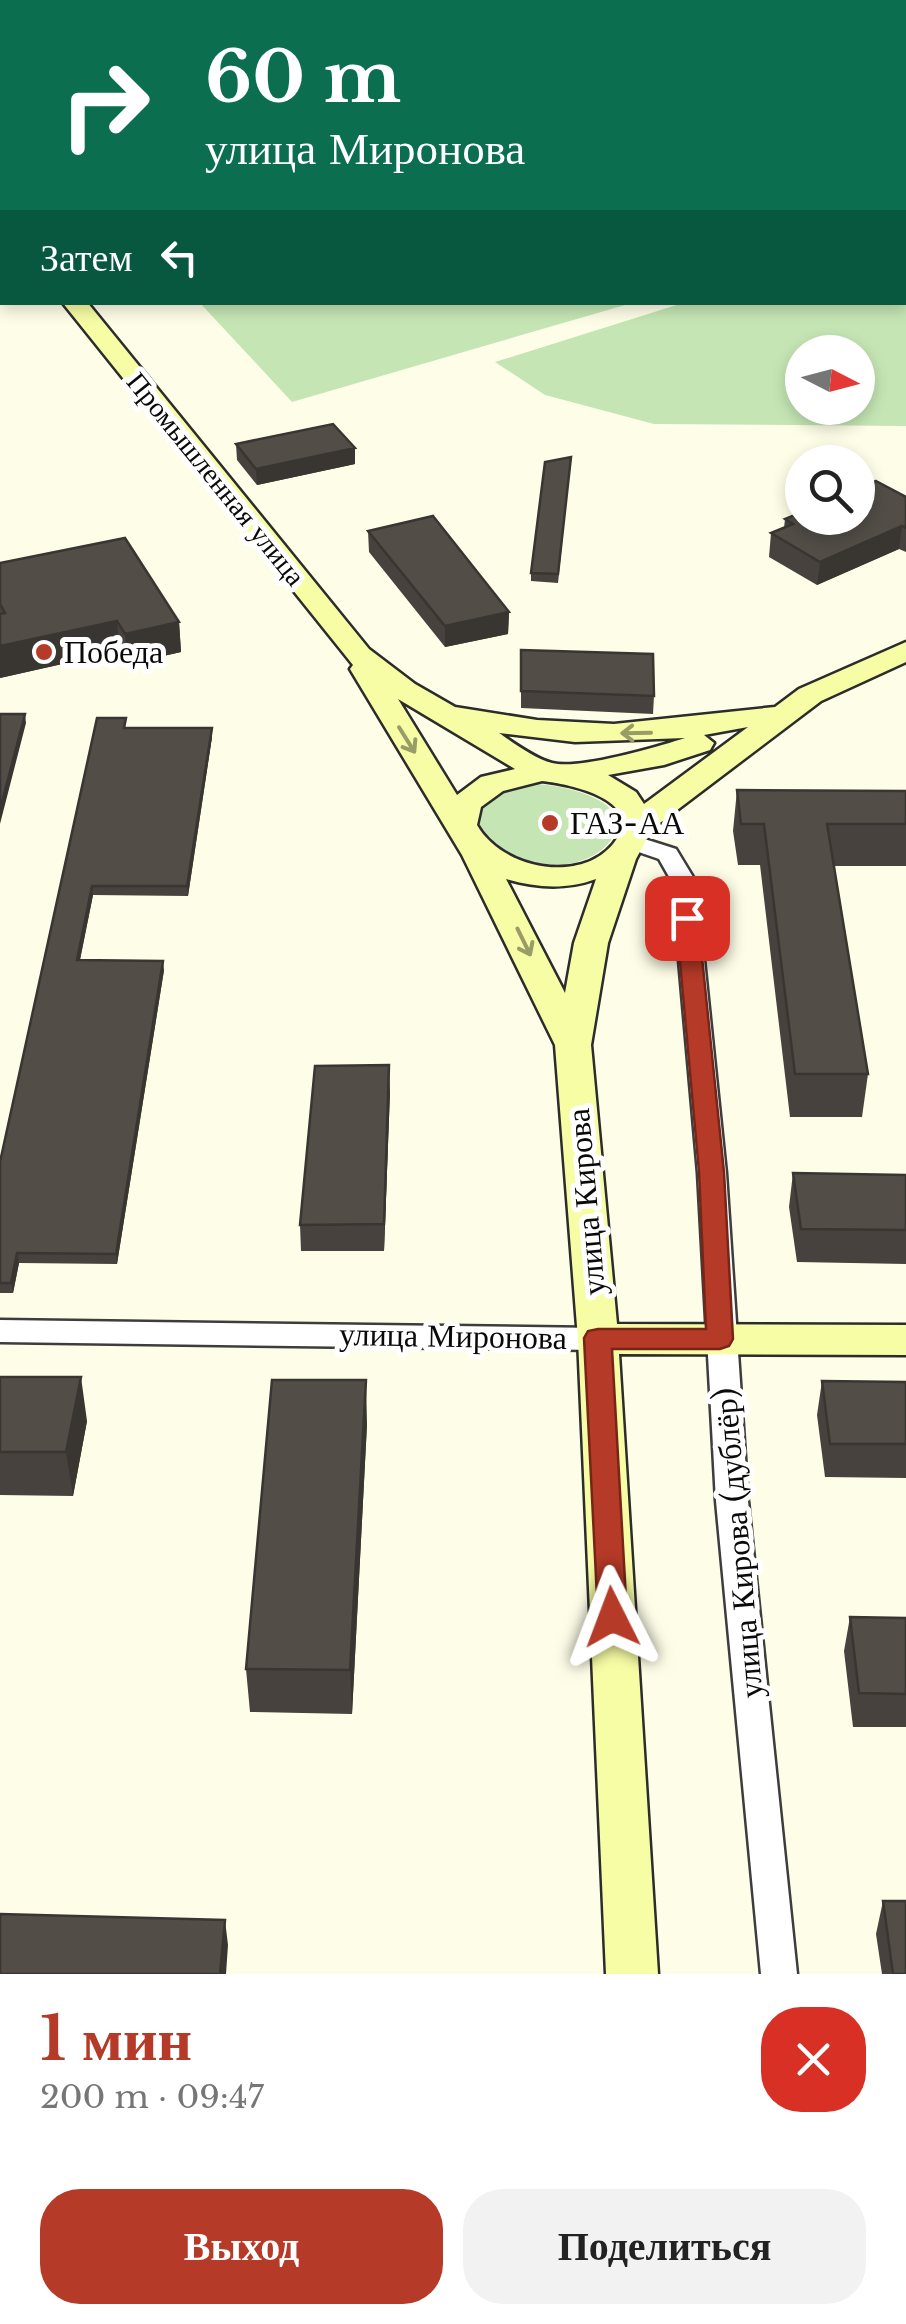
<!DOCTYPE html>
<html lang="ru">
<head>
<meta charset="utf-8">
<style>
  :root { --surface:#fff; --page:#f2f2f2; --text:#222; --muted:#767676; --accent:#b53a27 }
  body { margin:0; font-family:"Libre Baskerville",serif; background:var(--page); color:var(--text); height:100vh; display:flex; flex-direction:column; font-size:38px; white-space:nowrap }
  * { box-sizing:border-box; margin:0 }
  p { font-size:32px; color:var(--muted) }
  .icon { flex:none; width:55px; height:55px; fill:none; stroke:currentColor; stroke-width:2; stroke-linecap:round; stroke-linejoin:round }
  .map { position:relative; height:1974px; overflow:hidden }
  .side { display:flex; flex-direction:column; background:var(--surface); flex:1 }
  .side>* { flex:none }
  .banner { position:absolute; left:0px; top:0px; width:908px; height:305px; box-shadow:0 5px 15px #0003; background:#0b6e4f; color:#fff; overflow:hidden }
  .needle { width:65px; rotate:96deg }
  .buttons { position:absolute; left:785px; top:335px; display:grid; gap:20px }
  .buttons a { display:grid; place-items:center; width:90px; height:90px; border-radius:50%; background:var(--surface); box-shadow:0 5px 15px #0003; font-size:50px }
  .pin { position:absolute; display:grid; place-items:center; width:85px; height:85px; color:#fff; margin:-42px; border-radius:20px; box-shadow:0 5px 15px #0006 }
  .me { position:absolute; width:110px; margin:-55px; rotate:357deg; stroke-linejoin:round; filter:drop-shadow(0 0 8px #0008) }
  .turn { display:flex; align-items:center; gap:35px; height:210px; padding:0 40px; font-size:45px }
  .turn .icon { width:130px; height:130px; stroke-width:2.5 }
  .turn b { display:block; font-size:70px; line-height:85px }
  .then { display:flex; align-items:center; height:95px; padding:0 40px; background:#0003; gap:20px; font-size:38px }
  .round { display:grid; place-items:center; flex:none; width:105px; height:105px; border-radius:40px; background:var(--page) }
  .overview { display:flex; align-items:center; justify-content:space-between; height:170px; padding:0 40px }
  h1 { font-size:60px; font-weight:700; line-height:75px; color:var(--accent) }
  .cta { display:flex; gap:20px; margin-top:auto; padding:20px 40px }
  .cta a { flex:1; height:115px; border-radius:40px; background:var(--accent); color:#fff; font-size:40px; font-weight:700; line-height:115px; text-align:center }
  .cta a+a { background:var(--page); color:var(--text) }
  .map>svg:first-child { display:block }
  .green { fill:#c5e6b4; fill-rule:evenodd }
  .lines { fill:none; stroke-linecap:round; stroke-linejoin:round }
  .street-casing { stroke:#3d3d3d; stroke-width:5 }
  .secondary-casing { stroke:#2c2c2c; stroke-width:5 }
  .street { fill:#fff; fill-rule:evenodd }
  .secondary { fill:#f7fda4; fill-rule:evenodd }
  .wall { fill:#47423d }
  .shaded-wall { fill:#393632 }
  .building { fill:#524d47; stroke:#393632; stroke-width:2.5 }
  .oneway { stroke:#989c66 }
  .route { fill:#b53a27; stroke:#762619; stroke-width:2.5 }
  .poi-dot { fill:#b53a27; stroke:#fff; stroke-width:4 }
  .labels { text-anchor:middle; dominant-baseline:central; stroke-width:10; stroke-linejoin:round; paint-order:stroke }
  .far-street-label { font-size:28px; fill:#0a0a0a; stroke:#fff }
  .poi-label { font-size:32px; fill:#0a0a0a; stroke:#fff; text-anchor:start }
  .street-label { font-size:32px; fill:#0a0a0a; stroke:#fff }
</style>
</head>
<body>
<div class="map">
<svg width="906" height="1974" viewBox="0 0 906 1974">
  <rect width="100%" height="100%" fill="#fefee8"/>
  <!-- green -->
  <path class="green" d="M0 0H632L2 2 1 161Z
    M906 232V426L654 424 545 395 495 362 683 303 905 302ZM858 352V408H802V352Z
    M200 303H632L292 402Z
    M533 784C561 784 648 802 606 846 579 873 518 872 492 845 457 808 500 791 533 784Z"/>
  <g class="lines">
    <defs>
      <path id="street" d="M632 835 676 849 696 882 726 1173 748 1501 797 1974H761L716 1501 698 1173 672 882 659 859 624 847 620 842 624 837Z
        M0 1320 598 1328 608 1331 613 1339 608 1347 598 1350 0 1342Z"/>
      <path id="secondary" d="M0 204 2 205V221L0 220Z
        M62 302H87L369 649 415 684 455 707 537 720 614 724 775 707 799 689 906 642V662L821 701 652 829 636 859 608 943 591 1045 617 1324 906 1325V1355L619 1354 658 1974H606L578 1339 555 1045 462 855 350 669 353 665ZM398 699 515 769 481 777 457 795ZM748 727 644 804 636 792 608 775 664 765 710 750 714 743 704 735ZM499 733 575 742 685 738C657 747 579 770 552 763 535 759 511 741 499 733ZM542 781C569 784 649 800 613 844 580 884 502 869 477 825L481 807 503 791ZM506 879C536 888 566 890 596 879L574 943 565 993Z"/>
    </defs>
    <!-- street casing -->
    <use href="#street" class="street-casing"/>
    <!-- secondary casing -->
    <use href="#secondary" class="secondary-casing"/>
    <!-- street -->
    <use href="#street" class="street"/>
    <!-- secondary -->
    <use href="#secondary" class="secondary"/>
  </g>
  <!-- wall -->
  <path class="wall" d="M236 444 355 448V464L257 485 237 460Z
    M571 457 558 583 531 581V573Z
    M906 497V552L899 549 817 585 769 557 771 533 784 528 785 519Z
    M368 531 509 612 508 634 445 647 369 552Z
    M0 563 179 622 181 652 128 664 120 651 0 678Z
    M521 650 654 696 653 714 521 708Z
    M126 728 212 737 188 896 93 895 80 960 164 970 117 1264 19 1263 13 1293H0V1162Z
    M737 790 906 791V866H834L868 1074 862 1117H790L760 865H738L733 831Z
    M390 1092 384 1251H301L300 1225Z
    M793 1173 906 1175V1264L797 1262 789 1207Z
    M0 1377 87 1421 73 1496 0 1495Z
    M822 1381 906 1382V1478L825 1477 817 1415Z
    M367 1424 352 1714 250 1712 246 1669Z
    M850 1617 906 1618V1727H853L844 1651Z
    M883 1901 906 1974H882L876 1934Z"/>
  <!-- shaded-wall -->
  <path class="shaded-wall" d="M355 448V464L257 485 256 469Z
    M902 526 899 549 817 585 820 562Z
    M509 612 508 634 445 647V626Z
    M117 621 120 651 0 678V646Z
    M179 622 181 652 128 664 125 634Z
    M25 714 26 723 0 824V810Z
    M212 728V737L188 896 187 886Z
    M92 886 93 895 78 969 77 960Z
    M163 961 164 970 117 1264 116 1254Z
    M389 1065 390 1092 384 1251V1224Z
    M17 1253 19 1263 13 1293 11 1283Z
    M81 1377 87 1421 73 1496 66 1452Z
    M366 1380 367 1424 352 1714 350 1670Z
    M225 1920 228 1945 226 1974H220Z"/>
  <!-- building -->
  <path class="building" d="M333 424 355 448 256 469 236 444Z
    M571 457 558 574 531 573 545 462Z
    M876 481 906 497V528L902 526 820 562 771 533 793 524 785 519 802 512V518H858V489Z
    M433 516 509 612 445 626 368 531Z
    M125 538 179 622 125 634 117 621 0 646V614L5 613 0 604V563Z
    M521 650 653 654 654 696 521 691Z
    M0 714H25L0 810Z
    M97 718H126L124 728H212L187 886H92L77 960 163 961 116 1254 17 1253 11 1283H0V1162Z
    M737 790 906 791V824H827L868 1074H795L764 824H741Z
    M389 1065 384 1224 300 1225 315 1066Z
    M793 1173 906 1175V1230L801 1229Z
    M0 1377H81L66 1452H0Z
    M272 1380H366L350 1670 246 1669Z
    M822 1381 906 1382V1444H830Z
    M850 1617 906 1618V1694L859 1693Z
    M883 1901H906V1974H893Z
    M0 1914 225 1920 220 1974H0Z"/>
  <!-- one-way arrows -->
  <defs><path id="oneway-shaft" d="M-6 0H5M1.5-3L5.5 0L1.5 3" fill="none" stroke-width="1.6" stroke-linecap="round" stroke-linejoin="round" transform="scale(2.5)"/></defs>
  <g class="oneway">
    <use href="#oneway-shaft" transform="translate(636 733) rotate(179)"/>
    <use href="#oneway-shaft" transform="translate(407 740) rotate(58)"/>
    <use href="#oneway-shaft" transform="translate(524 942) rotate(64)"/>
  </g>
  <!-- route -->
  <path class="route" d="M687 911 698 918 724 1172 733 1339 729 1346 720 1349H612L627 1617 623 1625 612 1629 602 1625 598 1617 584 1338 588 1331 598 1329H706L699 1172 676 918Z"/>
  <!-- markers -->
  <g class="poi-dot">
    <circle cx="44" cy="652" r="10"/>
    <circle cx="550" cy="823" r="10"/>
  </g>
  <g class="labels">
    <!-- far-street labels -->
    <g class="far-street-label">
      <text transform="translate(216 479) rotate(51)">Промышленная улица</text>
    </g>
    <!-- poi labels -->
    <g class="poi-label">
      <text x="64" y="652">Победа</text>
      <text x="570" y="823">ГАЗ-АА</text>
    </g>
    <!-- street labels -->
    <g class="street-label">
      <text transform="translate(586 1202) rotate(-95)">улица Кирова</text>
      <text transform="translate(453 1336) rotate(1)">улица Миронова</text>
      <text transform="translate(738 1543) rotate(-95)">улица Кирова (дублёр)</text>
    </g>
  </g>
</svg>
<div class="buttons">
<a><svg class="needle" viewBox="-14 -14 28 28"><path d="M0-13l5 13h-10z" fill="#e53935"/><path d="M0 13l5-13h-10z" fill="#767676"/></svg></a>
<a><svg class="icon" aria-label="search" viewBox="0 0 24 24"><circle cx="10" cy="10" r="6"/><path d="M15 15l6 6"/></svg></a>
</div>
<div class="pin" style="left:687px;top:918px;background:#d93025"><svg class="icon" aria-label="arrive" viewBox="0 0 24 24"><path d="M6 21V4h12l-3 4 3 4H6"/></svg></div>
<svg class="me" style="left:612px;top:1617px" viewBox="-20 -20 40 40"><path d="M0-17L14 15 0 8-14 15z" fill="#b53a27" stroke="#fff" stroke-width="4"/></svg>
<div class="banner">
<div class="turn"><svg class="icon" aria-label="right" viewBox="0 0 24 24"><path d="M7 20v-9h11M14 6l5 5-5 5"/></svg><div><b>60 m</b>улица Миронова</div></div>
<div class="then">Затем<svg class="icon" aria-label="left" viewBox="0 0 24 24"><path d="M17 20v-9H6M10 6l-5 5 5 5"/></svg></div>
</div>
</div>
<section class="side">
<div class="overview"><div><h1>1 мин</h1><p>200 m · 09:47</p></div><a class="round" style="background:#d93025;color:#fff"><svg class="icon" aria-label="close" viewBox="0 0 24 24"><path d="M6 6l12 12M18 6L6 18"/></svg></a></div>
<div class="cta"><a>Выход</a><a>Поделиться</a></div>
</section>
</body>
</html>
